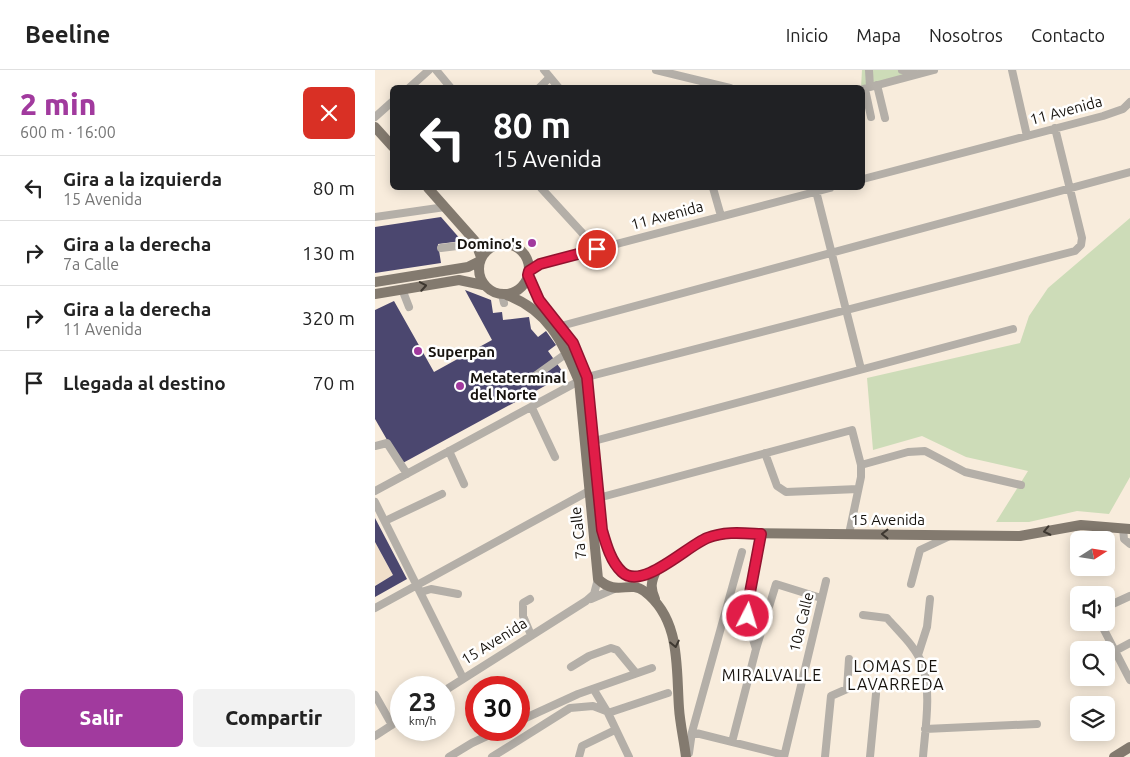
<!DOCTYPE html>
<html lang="es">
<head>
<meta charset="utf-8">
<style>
  :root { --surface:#fff; --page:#f2f2f2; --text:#222; --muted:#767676; --line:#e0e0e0; --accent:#a13a9e }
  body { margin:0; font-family:Ubuntu,sans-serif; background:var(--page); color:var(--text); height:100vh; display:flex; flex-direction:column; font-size:19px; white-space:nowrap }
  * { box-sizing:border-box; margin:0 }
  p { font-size:16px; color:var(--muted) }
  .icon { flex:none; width:28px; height:28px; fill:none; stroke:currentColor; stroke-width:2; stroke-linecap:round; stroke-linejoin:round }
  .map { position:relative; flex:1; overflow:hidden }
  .side { display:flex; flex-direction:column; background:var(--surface); width:375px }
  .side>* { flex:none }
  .guide { position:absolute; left:15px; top:15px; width:475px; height:105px; border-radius:8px; box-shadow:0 2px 12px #0003; background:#202124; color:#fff; overflow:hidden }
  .needle { width:32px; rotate:78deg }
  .fabs { position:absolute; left:695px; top:461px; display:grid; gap:10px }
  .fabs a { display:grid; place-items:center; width:45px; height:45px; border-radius:8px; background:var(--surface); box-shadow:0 2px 12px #0003; font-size:25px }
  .speed { position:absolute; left:15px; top:606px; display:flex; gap:10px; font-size:25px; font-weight:700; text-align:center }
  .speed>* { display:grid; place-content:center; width:65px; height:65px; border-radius:50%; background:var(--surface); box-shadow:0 2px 12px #0003; line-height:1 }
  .speed small { font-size:12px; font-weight:400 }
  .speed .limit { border:8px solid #d22; background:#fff; color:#111 }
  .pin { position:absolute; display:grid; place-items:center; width:42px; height:42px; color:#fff; margin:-21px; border:2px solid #fff; border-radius:50%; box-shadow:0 1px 5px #0007 }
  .me { position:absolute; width:55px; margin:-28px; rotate:5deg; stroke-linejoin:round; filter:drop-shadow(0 0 4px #0008) }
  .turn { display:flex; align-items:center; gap:18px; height:105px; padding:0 20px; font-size:22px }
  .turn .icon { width:65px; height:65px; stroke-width:2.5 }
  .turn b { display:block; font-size:35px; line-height:42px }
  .round { display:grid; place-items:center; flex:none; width:52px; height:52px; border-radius:8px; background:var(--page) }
  .head { display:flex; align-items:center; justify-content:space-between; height:85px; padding:0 20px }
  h1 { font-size:30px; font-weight:800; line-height:38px; color:var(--accent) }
  .primary-button { display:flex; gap:10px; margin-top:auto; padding:10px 20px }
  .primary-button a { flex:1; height:58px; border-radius:8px; background:var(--accent); color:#fff; font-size:20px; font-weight:800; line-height:58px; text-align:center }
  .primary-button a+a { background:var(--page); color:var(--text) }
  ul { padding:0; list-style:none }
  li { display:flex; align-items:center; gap:15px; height:65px; padding:0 20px; border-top:1px solid var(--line) }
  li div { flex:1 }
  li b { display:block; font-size:19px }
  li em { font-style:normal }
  header { display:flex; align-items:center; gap:30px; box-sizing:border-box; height:70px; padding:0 25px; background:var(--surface); border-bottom:1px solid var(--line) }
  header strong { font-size:24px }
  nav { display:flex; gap:28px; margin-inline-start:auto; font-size:18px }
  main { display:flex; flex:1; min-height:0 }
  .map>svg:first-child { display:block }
  .built { fill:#f0dfca }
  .green { fill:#cddcb8 }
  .building { fill:#4b476f }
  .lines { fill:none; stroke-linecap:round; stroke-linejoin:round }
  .minor { stroke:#b4afa8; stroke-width:8 }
  .major { stroke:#837a6f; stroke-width:10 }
  .oneway { stroke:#3d3730 }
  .route-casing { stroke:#92132f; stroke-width:12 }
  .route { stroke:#e11d48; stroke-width:9 }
  .poi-dot { fill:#a13a9e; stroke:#fff; stroke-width:2 }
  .labels { text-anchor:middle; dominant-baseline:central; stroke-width:5; stroke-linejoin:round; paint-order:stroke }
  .street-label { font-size:15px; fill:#17130e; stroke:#fff }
  .poi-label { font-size:15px; font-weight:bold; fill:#17130e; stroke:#fff; text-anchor:start }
  .neighbourhood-label { font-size:16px; letter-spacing:1px; fill:#17130e; stroke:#fff }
</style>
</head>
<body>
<header>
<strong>Beeline</strong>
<nav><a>Inicio</a><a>Mapa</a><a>Nosotros</a><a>Contacto</a></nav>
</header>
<main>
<section class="side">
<div class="head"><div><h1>2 min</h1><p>600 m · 16:00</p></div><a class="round" style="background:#d93025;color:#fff"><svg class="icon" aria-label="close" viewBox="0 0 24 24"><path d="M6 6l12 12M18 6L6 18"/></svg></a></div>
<ul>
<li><svg class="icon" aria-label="left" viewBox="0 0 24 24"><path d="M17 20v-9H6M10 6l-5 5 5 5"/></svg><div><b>Gira a la izquierda</b><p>15 Avenida</p></div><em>80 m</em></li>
<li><svg class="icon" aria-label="right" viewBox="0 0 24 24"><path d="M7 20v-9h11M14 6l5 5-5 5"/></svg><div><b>Gira a la derecha</b><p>7a Calle</p></div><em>130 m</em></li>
<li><svg class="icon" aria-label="right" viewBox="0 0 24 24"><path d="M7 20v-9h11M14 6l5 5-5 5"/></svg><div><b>Gira a la derecha</b><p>11 Avenida</p></div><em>320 m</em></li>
<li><svg class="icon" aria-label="arrive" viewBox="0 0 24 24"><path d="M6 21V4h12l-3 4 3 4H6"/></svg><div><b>Llegada al destino</b></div><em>70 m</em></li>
</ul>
<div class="primary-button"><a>Salir</a><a>Compartir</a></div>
</section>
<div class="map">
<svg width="755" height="687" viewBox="0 0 755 687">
  <rect width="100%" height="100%" fill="#f8ecdc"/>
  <!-- built -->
  <path class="built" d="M0 472 18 505 1 515 0 513Z"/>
  <!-- green -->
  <path class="green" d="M487 0H527L544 4 486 18Z
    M755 148V407L734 444 702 441 654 452H621L653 401 591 387 547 366 498 380 492 308 645 273 654 246 673 218Z"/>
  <!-- building -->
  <path class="building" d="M66 147 87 171 63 174 66 193 0 203V157Z
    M90 220 116 230 118 243 127 242 128 250 154 247 156 259 163 267 171 261 181 275 173 281 190 305 26 394 0 349V240L19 231 59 302 117 270Z
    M0 448 32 509 0 527V516L18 505 0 472Z"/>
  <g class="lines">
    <!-- minor -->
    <path class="minor" d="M61 0 76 18
      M169 0 184 18
      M281 0 355 18
      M494 0 495 17
      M527 0 542 4
      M637 0 652 66
      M502 15 510 48
      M34 18 54 0
      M164 18 175 7
      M488 19 559 0
      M490 19 496 47
      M0 47 18 31
      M488 109 728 46 748 39 755 32
      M166 118 222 179
      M338 118 346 146
      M441 121 486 299
      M0 147 70 137
      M66 178 90 175 98 169
      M154 201 165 194 455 118
      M27 219 34 237
      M127 225 129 233
      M186 256 755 102
      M212 307 700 181 706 175 707 168 680 58
      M153 311 192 283
      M157 338 180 387
      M219 371 638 259
      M0 376 12 373 32 404
      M74 381 89 414
      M390 383 402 416 411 422 483 419
      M486 395 533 382 550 381 590 402 646 415
      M0 421 204 311
      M223 428 477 360 486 395V407L474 464
      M0 432 88 608
      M10 451 67 424
      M748 458 749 469 755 474
      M536 514 545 480 575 466
      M46 522 56 519 83 524
      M155 529 148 533V546L156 565
      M216 529 239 519
      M731 537 755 526
      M0 538 214 421
      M488 545 512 548C524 562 541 577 547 594 557 619 550 661 548 687
      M725 552 755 610
      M381 579 375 559 373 533 386 464
      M740 581 755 573
      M543 585 552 557 555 529
      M196 597 214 586 236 578 242 580 261 603
      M219 620 233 643 254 687
      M69 621 211 531 219 524 223 509
      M0 625 17 655
      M233 643 293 623
      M144 651 203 624 277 598
      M550 659 662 654
      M317 662 409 685
      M0 666 26 649
      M357 672 381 579 401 514 446 528
      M314 683 317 662 367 482
      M74 687 97 673 125 660
      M117 687 195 638 218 636 231 641
      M204 687 207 676 240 660
      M409 687 451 511
      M450 687 456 626 472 619 474 589
      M495 687 501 624"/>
    <!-- major -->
    <path class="major" d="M0 57 18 77
      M53 118 100 171 106 187
      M104 199a25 25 0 1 1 50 0a25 25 0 1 1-50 0Z
      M153 205 164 230 198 273 212 307 227 461C231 474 236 493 247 502 266 520 311 478 330 469 339 465 349 464 360 463L645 466 706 455 755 459
      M0 212 93 197 105 191
      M0 224 84 210 108 215
      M132 225C175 242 187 272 204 311L223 509C242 527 254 510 269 521 306 549 301 596 304 638 305 654 309 670 311 687
      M280 529C275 518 276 512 281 501
      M739 687 755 677"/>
  </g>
  <!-- one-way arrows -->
  <defs><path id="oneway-chevron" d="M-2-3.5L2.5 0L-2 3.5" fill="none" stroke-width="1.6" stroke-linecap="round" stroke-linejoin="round" transform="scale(1.25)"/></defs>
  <g class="oneway">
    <use href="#oneway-chevron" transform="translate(48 216) rotate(-10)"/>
    <use href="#oneway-chevron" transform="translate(672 461) rotate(168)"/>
    <use href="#oneway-chevron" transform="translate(510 464) rotate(-180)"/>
    <use href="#oneway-chevron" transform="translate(300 574) rotate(78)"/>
  </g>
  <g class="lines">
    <defs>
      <path id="route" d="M222 179 165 194 154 201 153 205 164 230 198 273 212 307 227 460C231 474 236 492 247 502 267 521 312 476 332 468 350 461 367 463 386 464L373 533V546"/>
    </defs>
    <!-- route casing -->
    <use href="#route" class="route-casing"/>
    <!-- route -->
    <use href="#route" class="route"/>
  </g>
  <!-- markers -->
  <g class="poi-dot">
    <circle cx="157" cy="173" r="5"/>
    <circle cx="43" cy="281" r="5"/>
    <circle cx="85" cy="316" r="5"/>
  </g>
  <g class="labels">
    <!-- street labels -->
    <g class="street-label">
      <text transform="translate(691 40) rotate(-15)">11 Avenida</text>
      <text transform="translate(292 145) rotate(-15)">11 Avenida</text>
      <text x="513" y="449">15 Avenida</text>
      <text transform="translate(203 463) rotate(-96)">7a Calle</text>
      <text transform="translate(426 552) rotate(-76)">10a Calle</text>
      <text transform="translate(119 571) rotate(-32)">15 Avenida</text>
    </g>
    <!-- poi labels -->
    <g class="poi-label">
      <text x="147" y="173" text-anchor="end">Domino's</text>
      <text x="53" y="281">Superpan</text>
      <text x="95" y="307">Metaterminal<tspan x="95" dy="17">del Norte</tspan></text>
    </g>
    <!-- neighbourhood labels -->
    <g class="neighbourhood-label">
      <text x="521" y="596">LOMAS DE<tspan x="521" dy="18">LAVARREDA</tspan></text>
      <text x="397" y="605">MIRALVALLE</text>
    </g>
  </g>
</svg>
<div class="fabs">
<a><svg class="needle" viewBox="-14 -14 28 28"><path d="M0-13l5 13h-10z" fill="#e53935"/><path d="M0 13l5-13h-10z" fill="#767676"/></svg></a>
<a><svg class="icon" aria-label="sound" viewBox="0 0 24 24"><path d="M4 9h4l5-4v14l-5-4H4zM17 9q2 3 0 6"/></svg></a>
<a><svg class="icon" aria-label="search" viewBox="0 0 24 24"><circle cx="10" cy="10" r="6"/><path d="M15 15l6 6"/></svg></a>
<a><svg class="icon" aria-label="layers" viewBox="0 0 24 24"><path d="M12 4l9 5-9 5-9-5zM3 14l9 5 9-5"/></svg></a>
</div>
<div class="speed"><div>23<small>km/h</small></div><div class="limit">30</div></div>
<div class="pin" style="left:222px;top:179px;background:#d93025"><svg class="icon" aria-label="arrive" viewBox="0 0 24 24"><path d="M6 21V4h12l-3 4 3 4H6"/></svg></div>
<svg class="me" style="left:373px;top:546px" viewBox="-20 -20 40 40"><circle r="17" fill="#e11d48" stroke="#fff" stroke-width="3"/><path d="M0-11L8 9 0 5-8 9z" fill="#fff"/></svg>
<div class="guide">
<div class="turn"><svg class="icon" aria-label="left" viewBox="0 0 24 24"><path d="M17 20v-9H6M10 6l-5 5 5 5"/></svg><div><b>80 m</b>15 Avenida</div></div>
</div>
</div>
</main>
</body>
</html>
